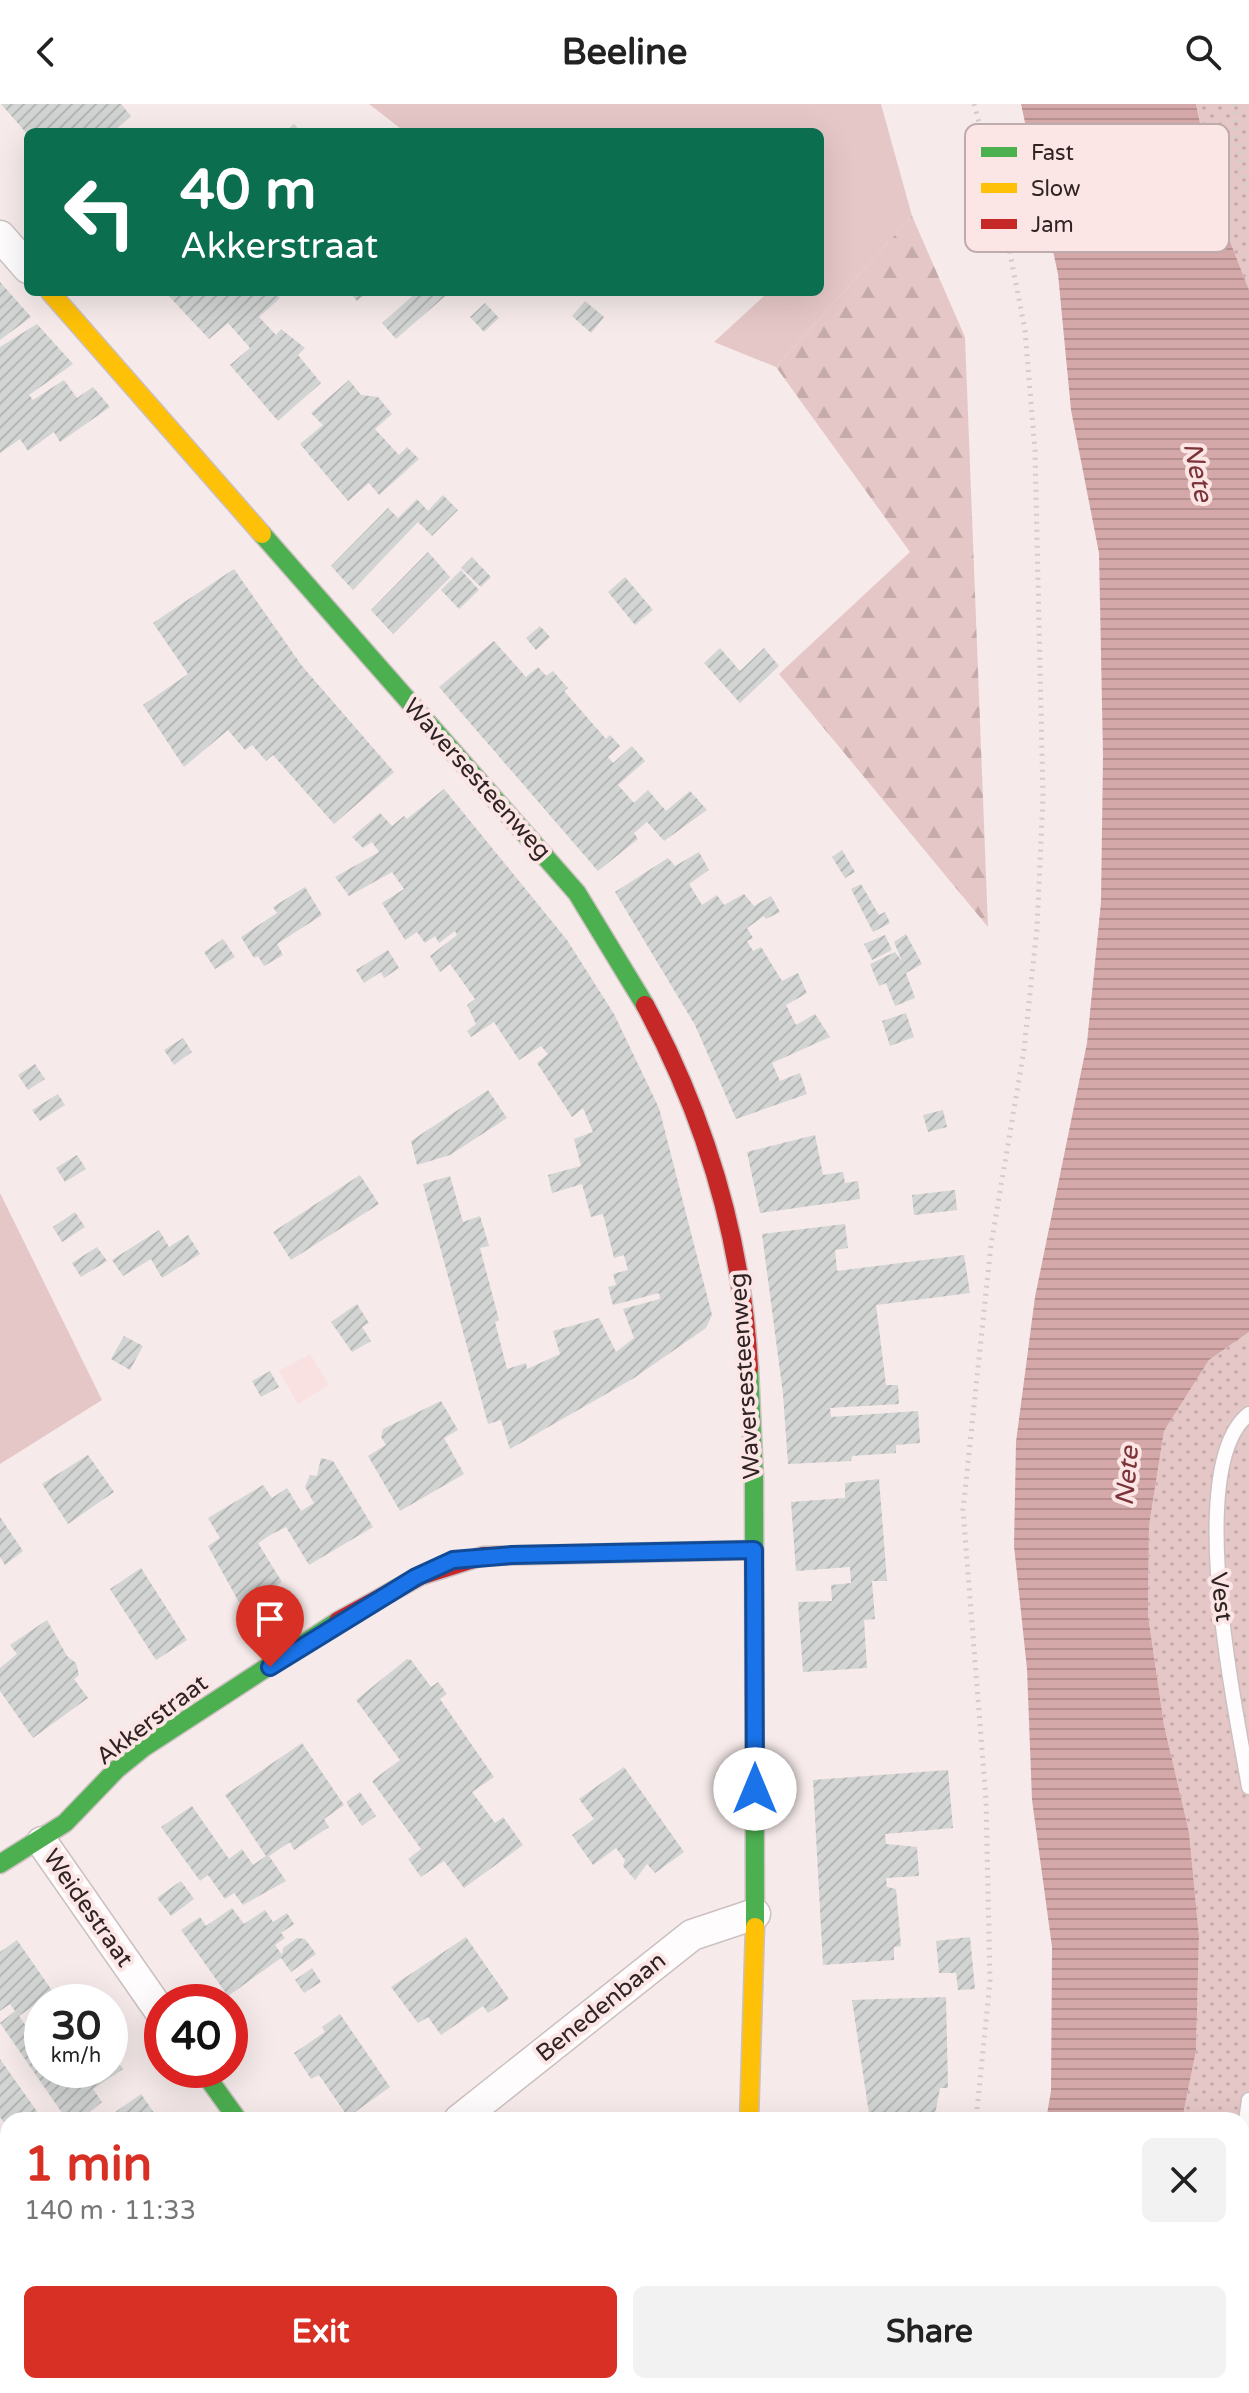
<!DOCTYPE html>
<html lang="en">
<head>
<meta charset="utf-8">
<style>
  :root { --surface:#fff; --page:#f2f2f2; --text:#222; --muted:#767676; --accent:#d93025 }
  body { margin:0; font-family:"Varela Round",sans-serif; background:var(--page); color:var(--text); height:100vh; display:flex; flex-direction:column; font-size:30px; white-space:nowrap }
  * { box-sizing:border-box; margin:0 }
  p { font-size:26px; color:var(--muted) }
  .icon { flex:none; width:44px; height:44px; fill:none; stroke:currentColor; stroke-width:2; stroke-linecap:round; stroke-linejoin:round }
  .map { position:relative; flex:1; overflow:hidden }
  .details { position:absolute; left:0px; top:2008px; width:1250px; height:282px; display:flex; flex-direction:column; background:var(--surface); border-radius:24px 24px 0 0; box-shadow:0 8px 32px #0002 }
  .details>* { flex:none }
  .banner { position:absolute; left:24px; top:24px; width:800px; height:168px; border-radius:12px; box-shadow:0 8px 32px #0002; background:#0b6e4f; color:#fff; overflow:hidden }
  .speed { position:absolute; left:24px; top:1880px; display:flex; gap:16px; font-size:40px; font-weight:700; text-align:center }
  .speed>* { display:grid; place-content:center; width:104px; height:104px; border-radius:50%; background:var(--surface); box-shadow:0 8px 32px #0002; line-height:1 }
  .speed small { font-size:20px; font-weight:400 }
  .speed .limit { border:12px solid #d22; background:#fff; color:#111 }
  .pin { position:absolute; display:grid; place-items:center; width:68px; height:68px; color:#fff; margin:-82px -34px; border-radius:50% 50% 50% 0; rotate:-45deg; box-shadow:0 0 8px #0007 }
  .pin .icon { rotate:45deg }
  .me { position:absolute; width:88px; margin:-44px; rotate:0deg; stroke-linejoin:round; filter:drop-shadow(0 0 6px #0008) }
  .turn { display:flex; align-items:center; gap:28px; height:168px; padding:0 24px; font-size:36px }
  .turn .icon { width:104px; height:104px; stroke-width:2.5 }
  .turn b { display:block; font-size:56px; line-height:68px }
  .round { display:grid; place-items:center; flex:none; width:84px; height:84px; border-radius:12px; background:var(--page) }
  .headline { display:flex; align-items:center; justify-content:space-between; height:136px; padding:0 24px }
  h1 { font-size:48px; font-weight:700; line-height:60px; color:var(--accent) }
  .cta { display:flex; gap:16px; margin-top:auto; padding:16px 24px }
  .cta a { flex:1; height:92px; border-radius:12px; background:var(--accent); color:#fff; font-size:32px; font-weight:700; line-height:92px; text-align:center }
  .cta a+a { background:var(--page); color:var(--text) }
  header { display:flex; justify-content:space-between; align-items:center; height:104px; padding:0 24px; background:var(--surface); font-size:36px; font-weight:700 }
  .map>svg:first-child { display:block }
  .built { fill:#fae1e1 }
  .green { fill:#e6c7c7 }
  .forest { fill:url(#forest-firs) }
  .park { fill:url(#park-dots) }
  .water { fill:url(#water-rules) }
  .building { fill:url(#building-hatch) }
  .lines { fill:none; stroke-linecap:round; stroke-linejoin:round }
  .lane-casing { stroke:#ccc0c0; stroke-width:17 }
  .street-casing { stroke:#ccc0c0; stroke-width:33 }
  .fast-casing { stroke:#ccc0c0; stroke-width:21 }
  .slow-casing { stroke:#ccc0c0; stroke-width:21 }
  .jam-casing { stroke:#ccc0c0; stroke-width:21 }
  .path { stroke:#d2cdcd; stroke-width:5; stroke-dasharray:2 6; stroke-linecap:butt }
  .lane { stroke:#fefcfc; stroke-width:14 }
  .street { stroke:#fefcfc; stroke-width:30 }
  .fast { stroke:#4caf50; stroke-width:18 }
  .slow { stroke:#ffc107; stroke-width:18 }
  .jam { stroke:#c62828; stroke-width:18 }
  .route-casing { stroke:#114b97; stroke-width:20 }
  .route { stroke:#1a73e8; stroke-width:14 }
  .labels { text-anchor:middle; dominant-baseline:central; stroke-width:8; stroke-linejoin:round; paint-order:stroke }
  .street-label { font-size:24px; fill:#302323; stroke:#fbe5e5 }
  .water-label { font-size:26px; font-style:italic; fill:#7b3338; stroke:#fbe5e5 }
  .key { fill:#fbe5e5; stroke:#beabab; stroke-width:2 }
  .key-label { font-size:22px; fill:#302323 }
</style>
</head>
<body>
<header><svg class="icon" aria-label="back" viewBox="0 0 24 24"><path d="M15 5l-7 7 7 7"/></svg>Beeline<svg class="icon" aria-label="search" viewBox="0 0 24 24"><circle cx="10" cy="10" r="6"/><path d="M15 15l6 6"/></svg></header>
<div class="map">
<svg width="1249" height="2289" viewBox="0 0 1249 2289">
  <defs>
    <pattern id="forest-firs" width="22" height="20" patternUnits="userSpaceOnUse" patternTransform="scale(2)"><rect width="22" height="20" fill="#e6c7c7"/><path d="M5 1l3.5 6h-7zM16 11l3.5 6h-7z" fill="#c6abab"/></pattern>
    <pattern id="park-dots" width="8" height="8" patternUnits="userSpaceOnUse" patternTransform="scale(2)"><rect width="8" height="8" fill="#e6c7c7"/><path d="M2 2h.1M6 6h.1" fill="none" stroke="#c6abab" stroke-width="1.8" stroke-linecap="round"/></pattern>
    <pattern id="water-rules" width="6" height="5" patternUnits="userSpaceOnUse" patternTransform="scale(2)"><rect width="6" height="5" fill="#d4a8a9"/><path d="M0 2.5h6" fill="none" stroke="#b69091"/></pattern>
    <pattern id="building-hatch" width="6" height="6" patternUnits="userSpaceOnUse" patternTransform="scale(2)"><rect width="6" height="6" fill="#d2d5d3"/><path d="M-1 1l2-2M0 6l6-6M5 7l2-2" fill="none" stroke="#b5b7b5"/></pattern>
  </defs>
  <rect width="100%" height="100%" fill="#f6eaea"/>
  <!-- built -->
  <path class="built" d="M310 1250 329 1281 298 1300 279 1267Z"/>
  <!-- green -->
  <path class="green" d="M369 0H881L912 112 776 263 714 238 764 192 756 188H820V28H405Z
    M0 1089 102 1296 0 1360Z"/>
  <!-- forest -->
  <path class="forest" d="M912 112 965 233 988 823 779 570 910 448 776 263Z"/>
  <!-- park -->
  <path class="park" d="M1196 0H1249V186L1219 109Z
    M1249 1228V2212L1242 2215V2016H1182L1196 1947 1199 1832 1189 1728 1164 1621 1148 1511 1149 1422 1164 1327 1209 1256Z"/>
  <!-- water -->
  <path class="water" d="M1021 0H1196L1219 109 1249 186V1228L1209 1256 1164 1327 1149 1422 1148 1511 1164 1621 1189 1728 1199 1832 1196 1947 1182 2016H1046L1051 1987 1052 1843 1032 1696 1027 1565 1014 1442 1016 1338 1035 1193 1087 939 1101 798 1103 652 1099 449 1071 306 1058 170Z
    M991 2282H1125L1123 2289H989Z"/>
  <!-- building -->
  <path class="building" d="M1 0H121L131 12 113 28H28V31Z
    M294 20 301 28H285Z
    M0 178 31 213 0 236Z
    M165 188H275L280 194 259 213 276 231 281 225 305 244 298 251 321 279 278 317 230 261 250 244 228 219 209 235Z
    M349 188H368L357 197Z
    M417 188H450L396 235 382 219Z
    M585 197 604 213 591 229 572 212Z
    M485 199 499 214 484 228 470 213Z
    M37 220 73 260 29 291 33 296 64 276 77 294 93 283 110 303 60 338 54 328 28 347 20 335 0 349V243Z
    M349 276 361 291 378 293 392 310 375 325 399 351 407 343 419 355 379 391 369 379 348 397 300 340 323 321 311 309Z
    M443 391 458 406 432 432 418 418 353 486 331 462 388 404 398 414 417 395 428 407Z
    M428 448 450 473 393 530 371 506Z
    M472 453 491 473 481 483 461 464Z
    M234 465 302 562 394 668 334 720 273 651 266 657 252 641 245 646 228 626 184 663 143 601 188 570 153 519Z
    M461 466 479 486 459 505 441 486Z
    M625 473 653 506 635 521 608 488Z
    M540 522 550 533 536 546 526 534Z
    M494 537 526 573 538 563 546 572 553 567 568 584 564 587 606 635 610 631 620 642 608 653 613 659 632 642 645 657 618 681 634 699 648 686 666 707 690 687 707 706 664 737 647 718 634 729 638 735 598 767 439 583Z
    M720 544 740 567 764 544 779 562 740 599 704 559Z
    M444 685 567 836 614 910 659 1004 712 1211 706 1224 634 1274 510 1345 501 1316 488 1320 423 1080 450 1072 463 1118 480 1112 489 1142 480 1144 499 1216 495 1218 507 1265 526 1259 527 1265 560 1250 553 1227 599 1214 616 1248 634 1234 623 1205 660 1195 659 1189 613 1201 608 1183 616 1181 613 1170 628 1166 624 1151 614 1154 603 1110 591 1113 582 1080 552 1089 548 1071 581 1062 574 1035 593 1028 583 1004 572 1013 537 959 548 950 541 942 519 956 494 918 471 933 467 927 476 920 467 901 475 895 450 860 440 868 430 852 457 831 455 827 439 839 435 832 425 839 417 828 405 836 382 799 404 785 392 768 349 792 335 773 379 748 372 738 363 744 352 733 380 709 392 722 404 712 407 715Z
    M842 746 855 768 845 774 832 753Z
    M699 748 709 766 689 780 702 801 717 791 724 801 744 790 754 802 771 792 780 808 766 815 764 812 747 824 753 834 747 837 753 847 761 843 782 877 798 869 807 889 786 901 796 921 815 910 830 933 772 959 780 977 800 969 807 990 736 1015 695 921 615 788 668 754 675 762Z
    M861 780 879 811 885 808 890 819 873 828 851 785Z
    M305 783 322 811 277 840 283 851 264 862 258 852 254 854 241 833 277 809 273 803Z
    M906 830 922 860 906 869 915 894 895 902 886 879 879 882 870 860 895 848 902 857 894 838Z
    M885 831 892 846 872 856 864 840Z
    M223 835 235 853 215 865 204 848Z
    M388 846 399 864 384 874 381 868 364 879 356 866Z
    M906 909 914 933 890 942 882 917Z
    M183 934 192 948 174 961 164 946Z
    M35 960 45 975 28 986 18 971Z
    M488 986 507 1014 450 1051 417 1061 411 1037Z
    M58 990 65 1001 40 1017 32 1006Z
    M943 1006 947 1023 928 1028 923 1011Z
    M815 1031 823 1071 843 1068 845 1079 858 1077 860 1095 760 1109 747 1048Z
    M77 1051 86 1065 65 1078 56 1064Z
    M360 1071 379 1100 291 1156 273 1128Z
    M955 1086 957 1106 914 1111 912 1091Z
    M75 1108 85 1123 62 1138 53 1123Z
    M845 1120 848 1144 835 1146 837 1167 964 1151 970 1189 876 1201 886 1281H898L899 1300 830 1304 831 1313 918 1307 920 1339 896 1341V1349L852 1352 851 1357 788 1360 783 1290 762 1130Z
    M159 1126 169 1143 188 1131 200 1150 162 1174 151 1155 123 1172 112 1156Z
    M97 1143 107 1157 81 1173 72 1159Z
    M357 1200 369 1219 362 1223 371 1237 352 1248 331 1218Z
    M124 1232 143 1242 130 1266 111 1255Z
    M270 1267 279 1283 261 1293 252 1277Z
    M441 1297 458 1326 444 1334 464 1370 400 1407 368 1352 386 1341 381 1333 383 1325Z
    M88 1351 114 1388 68 1420 42 1380Z
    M321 1354 333 1357 373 1423 309 1461 286 1423 272 1430 258 1439 282 1478 241 1502 208 1442 220 1434 208 1414 263 1381 272 1394 287 1384 301 1407 314 1399 305 1383 310 1371 317 1372Z
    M879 1375 887 1477H872L875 1515 864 1516 867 1564 803 1568 798 1498 832 1497 831 1481 851 1479 850 1463 796 1467 791 1398 845 1394V1379Z
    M0 1413 23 1447 5 1461 0 1453Z
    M141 1464 187 1536 156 1556 110 1485Z
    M47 1516 67 1552 76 1559 79 1571 74 1575 88 1594 33 1634 0 1587V1564L17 1550 10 1541Z
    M407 1555 411 1556 431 1583 438 1578 447 1590 440 1595 494 1673 472 1688 495 1719 503 1713 523 1741 464 1784 444 1757 421 1773 408 1755 421 1745 372 1677 400 1656 356 1596Z
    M302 1639 344 1701 324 1715 329 1723 294 1746 290 1738 269 1752 286 1777 243 1801 234 1789 225 1795 208 1771 200 1777 161 1723 192 1702 229 1755 242 1745 253 1761 266 1752 225 1691Z
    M624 1663 684 1748 655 1769 647 1760 635 1776 623 1762 625 1756 616 1744 593 1761 572 1731 594 1715 579 1695Z
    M948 1666 953 1724 885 1730 886 1740 917 1743 919 1772 886 1774 887 1783 896 1785 901 1842 894 1843V1856L823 1861 813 1676Z
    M360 1688 376 1712 362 1722 346 1698Z
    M181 1777 194 1795 171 1812 157 1794Z
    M232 1804 244 1820 265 1806 273 1818 287 1809 294 1820 281 1829 285 1834 275 1841 282 1851 283 1844 297 1834 305 1835 316 1850 291 1868 281 1854 228 1892 181 1826 200 1813 206 1822Z
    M466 1833 509 1895 488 1909 483 1902 441 1931 428 1913 418 1919 391 1883Z
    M970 1833 975 1885 958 1886 956 1869H939L936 1837Z
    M17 1836 53 1888 19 1912 28 1925 39 1916 42 1921V1966H110V1947L123 1965 93 1985 102 1998 80 2016H67L0 1919 15 1907 10 1900 0 1907V1848Z
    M312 1864 321 1878 304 1889 295 1876Z
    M946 1893 948 1984H940L934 2016H870L852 1896Z
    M340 1910 390 1983 348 2013 319 1971 311 1975 294 1949 325 1928 322 1923Z
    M0 1955 43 2016H8V2024L0 2013Z
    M141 1990 159 2016H104Z
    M0 2202 8 2214V2282H22L12 2289 0 2287Z"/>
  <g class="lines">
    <defs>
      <path id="lane" d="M1249 1310C1183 1361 1236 1607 1249 1683
        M1242 2044 1249 1996
        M1190 2289 1192 2282"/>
      <path id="street" d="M0 132 28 164
        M42 1738 162 1910
        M459 2016 692 1831 755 1810
        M118 2289 127 2282"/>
      <path id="fast" d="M262 430 577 789 645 901
        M749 1264 754 1374 755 1823
        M0 1760 65 1719 117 1665 143 1644 338 1517
        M202 1966 238 2016
        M1242 2271 1249 2265
        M430 2289 443 2282"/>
      <path id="slow" d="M50 188 262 430
        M749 2016 755 1823"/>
      <path id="jam" d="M645 901C706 1015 742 1134 749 1264
        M338 1517 420 1472 483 1452 754 1446"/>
    </defs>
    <!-- lane casing -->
    <use href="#lane" class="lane-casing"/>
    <!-- street casing -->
    <use href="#street" class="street-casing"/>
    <!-- fast casing -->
    <use href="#fast" class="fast-casing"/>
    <!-- slow casing -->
    <use href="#slow" class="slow-casing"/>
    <!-- jam casing -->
    <use href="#jam" class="jam-casing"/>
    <!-- path -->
    <path class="path" d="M974 0 1000 98 1025 226 1035 347 1043 693 1037 824 1024 946 991 1141 963 1406 986 1696 990 1877 976 2016
      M1234 0 1240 63 1249 88
      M1242 2215 1249 2212
      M357 2289 367 2282
      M502 2289 517 2282
      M926 2289 927 2282"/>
    <!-- lane -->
    <use href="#lane" class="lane"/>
    <!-- street -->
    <use href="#street" class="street"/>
    <!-- fast -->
    <use href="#fast" class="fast"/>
    <!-- slow -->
    <use href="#slow" class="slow"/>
    <!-- jam -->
    <use href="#jam" class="jam"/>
  </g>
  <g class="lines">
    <defs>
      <path id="route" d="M270 1563 416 1473 453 1456 512 1451 754 1446 755 1685"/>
    </defs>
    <!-- route casing -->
    <use href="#route" class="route-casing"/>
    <!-- route -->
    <use href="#route" class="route"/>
  </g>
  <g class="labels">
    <!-- street labels -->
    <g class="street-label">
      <text transform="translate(477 675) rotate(48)">Waversesteenweg</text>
      <text transform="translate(745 1272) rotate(-94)">Waversesteenweg</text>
      <text transform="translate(1221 1493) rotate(83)">Vest</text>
      <text transform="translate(152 1616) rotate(-37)">Akkerstraat</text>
      <text transform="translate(88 1804) rotate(55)">Weidestraat</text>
      <text transform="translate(601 1903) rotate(-39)">Benedenbaan</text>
    </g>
    <!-- water labels -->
    <g class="water-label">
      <text transform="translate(1198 368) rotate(78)">Nete</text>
      <text transform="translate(1127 1372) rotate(-85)">Nete</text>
    </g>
  </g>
  <!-- legend -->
  <rect x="965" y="20" width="264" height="128" rx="12" class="key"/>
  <rect x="981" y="43" width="36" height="10" fill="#4caf50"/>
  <rect x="981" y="79" width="36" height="10" fill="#ffc107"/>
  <rect x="981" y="115" width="36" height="10" fill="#c62828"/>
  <g class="key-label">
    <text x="1031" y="56">Fast</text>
    <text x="1031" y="92">Slow</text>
    <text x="1031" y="128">Jam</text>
  </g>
</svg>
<div class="speed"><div>30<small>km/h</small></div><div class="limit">40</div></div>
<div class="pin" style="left:270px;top:1563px;background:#d93025"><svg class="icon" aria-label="arrive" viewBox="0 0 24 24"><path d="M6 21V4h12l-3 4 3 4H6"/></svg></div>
<svg class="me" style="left:755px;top:1685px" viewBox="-20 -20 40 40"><circle r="19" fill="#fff"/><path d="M0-13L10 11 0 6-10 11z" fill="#1a73e8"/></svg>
<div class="banner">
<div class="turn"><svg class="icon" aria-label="left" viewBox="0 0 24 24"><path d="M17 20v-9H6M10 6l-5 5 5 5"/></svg><div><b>40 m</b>Akkerstraat</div></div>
</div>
<section class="details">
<div class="headline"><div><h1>1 min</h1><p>140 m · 11:33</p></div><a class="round"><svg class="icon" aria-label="close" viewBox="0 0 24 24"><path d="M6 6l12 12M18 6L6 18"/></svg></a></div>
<div class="cta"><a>Exit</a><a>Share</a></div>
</section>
</div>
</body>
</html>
